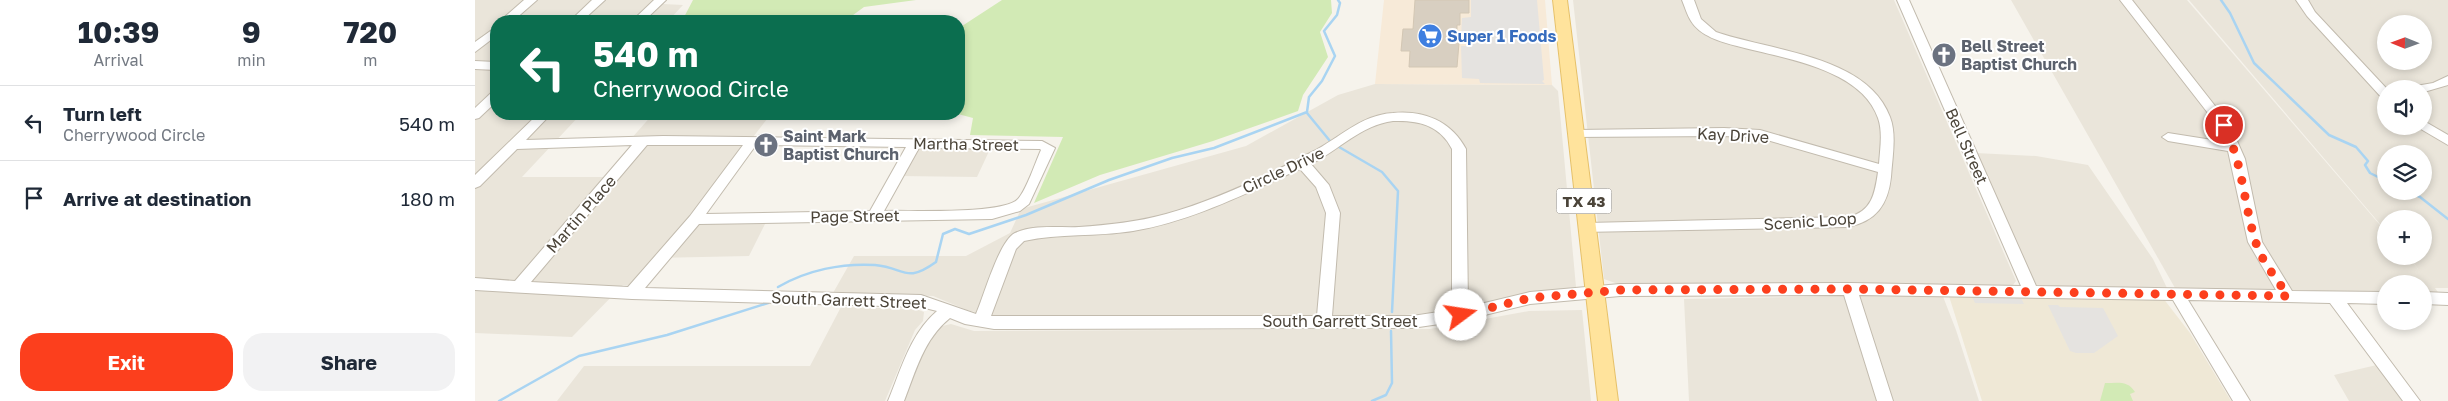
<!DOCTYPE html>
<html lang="en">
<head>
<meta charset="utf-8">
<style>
  :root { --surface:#fff; --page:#f2f2f3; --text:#1f2937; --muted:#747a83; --line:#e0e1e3; --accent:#fc3f1d }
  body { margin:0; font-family:"Golos Text",sans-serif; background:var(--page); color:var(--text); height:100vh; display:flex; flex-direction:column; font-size:19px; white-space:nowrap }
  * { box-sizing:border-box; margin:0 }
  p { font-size:16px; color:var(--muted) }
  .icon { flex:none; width:28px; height:28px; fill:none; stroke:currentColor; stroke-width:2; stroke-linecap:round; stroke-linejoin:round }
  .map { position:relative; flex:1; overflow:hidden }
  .sheet { display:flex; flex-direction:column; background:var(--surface); width:475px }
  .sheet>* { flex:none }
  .banner { position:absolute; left:15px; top:15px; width:475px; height:105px; border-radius:20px; box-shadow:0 2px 8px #0003; background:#0b6e4f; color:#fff; overflow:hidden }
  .needle { width:32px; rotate:271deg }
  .fabs { position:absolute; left:1902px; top:15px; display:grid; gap:10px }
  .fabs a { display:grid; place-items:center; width:55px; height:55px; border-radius:50%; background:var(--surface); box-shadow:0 2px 8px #0003; font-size:25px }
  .pin { position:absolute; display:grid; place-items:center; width:42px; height:42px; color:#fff; margin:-21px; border:2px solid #fff; border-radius:50%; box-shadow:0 1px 5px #0007 }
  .me { position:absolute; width:55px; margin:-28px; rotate:76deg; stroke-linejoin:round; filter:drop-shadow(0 0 4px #0008) }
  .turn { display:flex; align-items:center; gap:18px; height:105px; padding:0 20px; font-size:22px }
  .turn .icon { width:65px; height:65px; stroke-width:2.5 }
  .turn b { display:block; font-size:35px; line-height:42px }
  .eta { display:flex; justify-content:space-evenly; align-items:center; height:85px; text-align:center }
  .eta b { font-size:30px; font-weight:700; line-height:35px }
  .action { display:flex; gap:10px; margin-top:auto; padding:10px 20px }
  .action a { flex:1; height:58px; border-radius:20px; background:var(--accent); color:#fff; font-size:20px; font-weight:700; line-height:58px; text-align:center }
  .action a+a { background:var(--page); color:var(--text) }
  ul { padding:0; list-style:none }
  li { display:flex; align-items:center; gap:15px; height:75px; padding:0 20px; border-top:1px solid var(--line) }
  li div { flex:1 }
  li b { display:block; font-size:19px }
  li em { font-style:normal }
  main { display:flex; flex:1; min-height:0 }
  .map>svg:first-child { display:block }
  .residential { fill:#eae5da; fill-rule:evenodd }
  .commercial { fill:#f7ead8 }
  .education { fill:#efe8d6 }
  .green { fill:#d2eab5 }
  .parking { fill:#e5e3e0 }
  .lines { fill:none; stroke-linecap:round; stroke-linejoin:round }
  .stream { stroke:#a9d4f2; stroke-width:2.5 }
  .building { fill:#d8cfc1; stroke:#d3c7b4 }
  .minor-casing { stroke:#c2bbae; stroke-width:2 }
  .major-casing { stroke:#e6c16a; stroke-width:2 }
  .minor { fill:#fff; fill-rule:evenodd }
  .major { fill:#ffe39c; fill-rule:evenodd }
  .route { stroke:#fc3f1d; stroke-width:9; stroke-dasharray:0 16.2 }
  .labels { text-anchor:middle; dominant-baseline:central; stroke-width:4; stroke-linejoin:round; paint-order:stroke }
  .shield { fill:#fff; stroke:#817c74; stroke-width:1 }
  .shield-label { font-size:15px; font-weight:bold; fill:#4b4439 }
  .shop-label { font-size:16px; font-weight:bold; fill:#366cbe; stroke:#fff; text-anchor:start }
  .worship-label { font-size:16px; font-weight:bold; fill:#5b616d; stroke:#fff; text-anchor:start }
  .street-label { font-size:16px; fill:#4b4439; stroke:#fff }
</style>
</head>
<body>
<main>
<section class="sheet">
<div class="eta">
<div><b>10:39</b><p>Arrival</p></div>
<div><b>9</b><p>min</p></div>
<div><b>720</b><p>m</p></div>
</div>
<ul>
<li><svg class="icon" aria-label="left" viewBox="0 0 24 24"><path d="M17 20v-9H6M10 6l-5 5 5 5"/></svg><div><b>Turn left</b><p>Cherrywood Circle</p></div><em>540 m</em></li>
<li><svg class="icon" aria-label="arrive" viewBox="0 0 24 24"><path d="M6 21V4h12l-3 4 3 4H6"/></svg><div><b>Arrive at destination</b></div><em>180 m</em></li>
</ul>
<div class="action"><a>Exit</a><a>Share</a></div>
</section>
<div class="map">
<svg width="1973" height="401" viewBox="0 0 1973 401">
  <rect width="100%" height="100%" fill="#f6f3ec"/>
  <!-- residential -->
  <path class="residential" d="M0 0H192L188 4 208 5 193 21H21V114H106L47 177H142L174 139 155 140 178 114H296L213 220H292L274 256 180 258 157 286 148 285 97 337 0 333Z
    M1098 0H1419L1541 281 1538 285 1143 284 1129 279Z
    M1536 0H1712L1911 232V256H1932L1943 269 1933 256H1949V219H1911V231L1714 0H1973V288H1960L1965 295H1949V284H1911V294L1700 288ZM1911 24H1949V61H1911ZM1911 89H1949V126H1911ZM1911 154H1949V191H1911Z
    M900 84 1077 85 1083 91 1101 287 1070 291 968 312 929 315 515 316 492 310 458 296 358 293 379 256H491L535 233 546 209 771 146 863 95Z
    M441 147H516L502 177 425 176Z
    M1501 153 1561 156 1613 165 1678 259 1692 288H1560Z
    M1467 294 1481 330 1504 401H1214L1209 299Z
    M366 307 441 309 449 312 448 321 440 330 410 401H82L109 366H335Z
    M1107 310 1116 401H426L453 334 463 327 476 324 499 331 955 329 1054 311Z
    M1906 364 1934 401H1874L1859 375Z"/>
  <!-- commercial -->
  <path class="commercial" d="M909 0H1070L1077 85 900 84Z"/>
  <!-- education -->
  <path class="education" d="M1474 296 1688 298 1715 333 1756 401H1507Z"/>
  <!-- green -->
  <path class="green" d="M218 0H441L389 7 370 21H207Z
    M527 0H856L857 13 845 32 853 57 828 95 823 111 738 141 625 175 559 203 588 137 495 135 498 118 483 114 484 28Z
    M1630 383C1642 383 1653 380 1660 392L1655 394 1658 401H1625Z"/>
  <!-- parking -->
  <path class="parking" d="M996 0H1062L1069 80 1067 81 1070 84 1005 83 1004 79 987 78 986 46H993V39H986L987 18 996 17Z
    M1497 297 1546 298 1549 304 1500 303Z
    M1573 305H1583L1585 307 1628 308 1643 336 1619 353H1601L1595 351Z"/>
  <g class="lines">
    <!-- stream -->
    <path class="stream" d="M1746 0 1755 13 1779 63 1854 135 1881 147 1893 161 1890 165 1895 173 1911 181
      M832 113 855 141
      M864 147 907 172 923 191 917 312
      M1932 191 1945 197 1973 219
      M303 287C332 270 367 263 400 265 431 268 430 284 461 262L468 234 480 229 494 234 551 215 634 180 697 158 739 148 832 112 834 97 847 81 860 56 849 31 862 15 865 3 863 0
      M24 401 104 356 192 335 293 303
      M897 401 911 395 917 383 916 331"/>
  </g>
  <!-- building -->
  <path class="building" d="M940 0H994V13H985V25H982V42L984 43 982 67H934L935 51H926L928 29H938Z"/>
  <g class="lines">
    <defs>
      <path id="minor" d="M49 0H62L38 21H25Z
        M117 0H130L107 21H95Z
        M179 0H191L169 21H157Z
        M1207 0H1219L1226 19 1241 32C1295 51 1392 55 1415 117 1422 135 1417 159 1416 177 1413 205 1401 221 1373 227L1107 232 1105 228 1107 224 1112 223 1373 217C1397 212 1400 193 1403 172L1285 138 1249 136 1096 137 1095 134 1101 130 1249 128 1285 130 1404 164C1405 149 1408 132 1403 118 1386 68 1306 58 1262 46 1246 42 1225 36 1216 21 1212 15 1210 7 1207 0Z
        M1422 0H1434L1561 286 1801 290 1773 242 1753 151 1693 141 1687 137 1693 133 1750 142 1743 126 1645 0H1657L1755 125 1770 159 1787 242 1817 291 1911 292V304L1872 303 1945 401H1928L1855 303 1713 300 1775 401H1758L1698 300 1384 295 1418 401H1402L1369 295 1145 296 1055 304 985 321 937 328 519 329 490 324 475 318C449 339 441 370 429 401H413C426 370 435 334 462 311L446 307 157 299 0 290V278L40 281 157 145 42 149 5 186 0 188V175L63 114H76L51 140 188 136 567 141 580 148 554 204 545 211 517 219 224 224 170 288 446 295 501 314C509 296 524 241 540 233 558 224 585 228 604 227 634 225 662 222 691 214 741 200 791 176 837 152 865 138 885 115 918 113 949 110 976 121 991 149L993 307 1055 292 1145 284 1375 283 1546 286ZM918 121C943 120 965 125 977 149V310L937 316H857L865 213 854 185 836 164C864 150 886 125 918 121ZM172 145H268L215 216 153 287 56 282ZM281 145 431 147 395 211 231 214ZM444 148 565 149 566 150C560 163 552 189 543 199 528 215 434 210 409 211ZM825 169 841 187 851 213 842 316H516L541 249 549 241C584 233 622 237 658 231 718 221 771 193 825 169Z
        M1821 0H1833L1840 12 1912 89 1911 99 1907 98 1832 16Z
        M21 27V36L0 52V42Z
        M0 61 21 62V70L0 69Z
        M1973 76V85L1949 92V89H1939L1941 86 1958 83Z
        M21 91V102L4 118 0 119V108L17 92Z
        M1949 121 1973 135V145L1944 128 1943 126H1949Z
        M1949 292 1973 293V305L1949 304Z"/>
      <path id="major" d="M1078 0H1092L1143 401H1123Z"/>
    </defs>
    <!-- minor casing -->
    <use href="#minor" class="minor-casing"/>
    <!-- major casing -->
    <use href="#major" class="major-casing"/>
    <!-- minor -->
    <use href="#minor" class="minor"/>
    <!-- major -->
    <use href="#major" class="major"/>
  </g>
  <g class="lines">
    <!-- route -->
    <path class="route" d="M986 315 1055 298 1145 290 1375 289 1813 296C1802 279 1787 262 1781 243 1768 202 1769 167 1749 125"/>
  </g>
  <!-- icons -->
  <defs>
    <symbol id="supermarket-disc" viewBox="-11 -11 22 22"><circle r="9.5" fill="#3f7fe0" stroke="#fff"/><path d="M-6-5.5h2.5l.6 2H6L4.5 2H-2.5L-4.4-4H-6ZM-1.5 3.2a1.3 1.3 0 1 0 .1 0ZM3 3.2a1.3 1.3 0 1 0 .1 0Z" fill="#fff"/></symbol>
    <symbol id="church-disc" viewBox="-11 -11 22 22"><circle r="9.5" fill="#6b7280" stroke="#fff"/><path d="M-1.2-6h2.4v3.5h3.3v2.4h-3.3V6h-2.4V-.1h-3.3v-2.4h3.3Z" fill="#fff"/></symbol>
  </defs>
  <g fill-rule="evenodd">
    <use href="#supermarket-disc" x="941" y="22" width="28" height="28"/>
    <use href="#church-disc" x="1455" y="41" width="28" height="28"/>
    <use href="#church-disc" x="277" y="131" width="28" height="28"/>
  </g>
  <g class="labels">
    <!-- shield labels -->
    <rect class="shield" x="1081.5" y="188.5" width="55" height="25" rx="4"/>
    <g class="shield-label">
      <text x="1109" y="201">TX 43</text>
    </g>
    <!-- shop labels -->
    <g class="shop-label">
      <text x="972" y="36">Super 1 Foods</text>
    </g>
    <!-- worship labels -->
    <g class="worship-label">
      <text x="1486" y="46">Bell Street<tspan x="1486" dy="18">Baptist Church</tspan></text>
      <text x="308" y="136">Saint Mark<tspan x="308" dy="18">Baptist Church</tspan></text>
    </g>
    <!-- street labels -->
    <g class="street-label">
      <text transform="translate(1258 135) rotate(3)">Kay Drive</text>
      <text transform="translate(491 144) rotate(1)">Martha Street</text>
      <text transform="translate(1492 146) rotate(66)">Bell Street</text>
      <text transform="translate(808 170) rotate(-25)">Circle Drive</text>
      <text transform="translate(106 214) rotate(-49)">Martin Place</text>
      <text transform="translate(380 216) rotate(-1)">Page Street</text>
      <text transform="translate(1335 221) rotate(-4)">Scenic Loop</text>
      <text transform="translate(374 300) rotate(2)">South Garrett Street</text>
      <text x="865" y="321">South Garrett Street</text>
    </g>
  </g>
</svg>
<div class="fabs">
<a><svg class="needle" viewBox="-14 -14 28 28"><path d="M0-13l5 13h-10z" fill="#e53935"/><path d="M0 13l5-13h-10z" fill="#747a83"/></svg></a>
<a><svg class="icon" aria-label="sound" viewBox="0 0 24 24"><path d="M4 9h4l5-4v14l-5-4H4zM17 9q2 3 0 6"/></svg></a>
<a><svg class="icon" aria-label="layers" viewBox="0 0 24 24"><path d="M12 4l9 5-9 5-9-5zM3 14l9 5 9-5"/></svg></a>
<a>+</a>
<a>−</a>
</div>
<div class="pin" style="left:1749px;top:125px;background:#d93025"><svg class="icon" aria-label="arrive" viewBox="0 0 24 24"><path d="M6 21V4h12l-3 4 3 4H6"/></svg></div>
<svg class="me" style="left:986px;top:315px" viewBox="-20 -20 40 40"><circle r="19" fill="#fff"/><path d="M0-13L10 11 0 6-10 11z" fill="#fc3f1d"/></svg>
<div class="banner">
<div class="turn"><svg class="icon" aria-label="left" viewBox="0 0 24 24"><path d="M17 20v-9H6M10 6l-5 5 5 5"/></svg><div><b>540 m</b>Cherrywood Circle</div></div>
</div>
</div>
</main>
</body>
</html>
